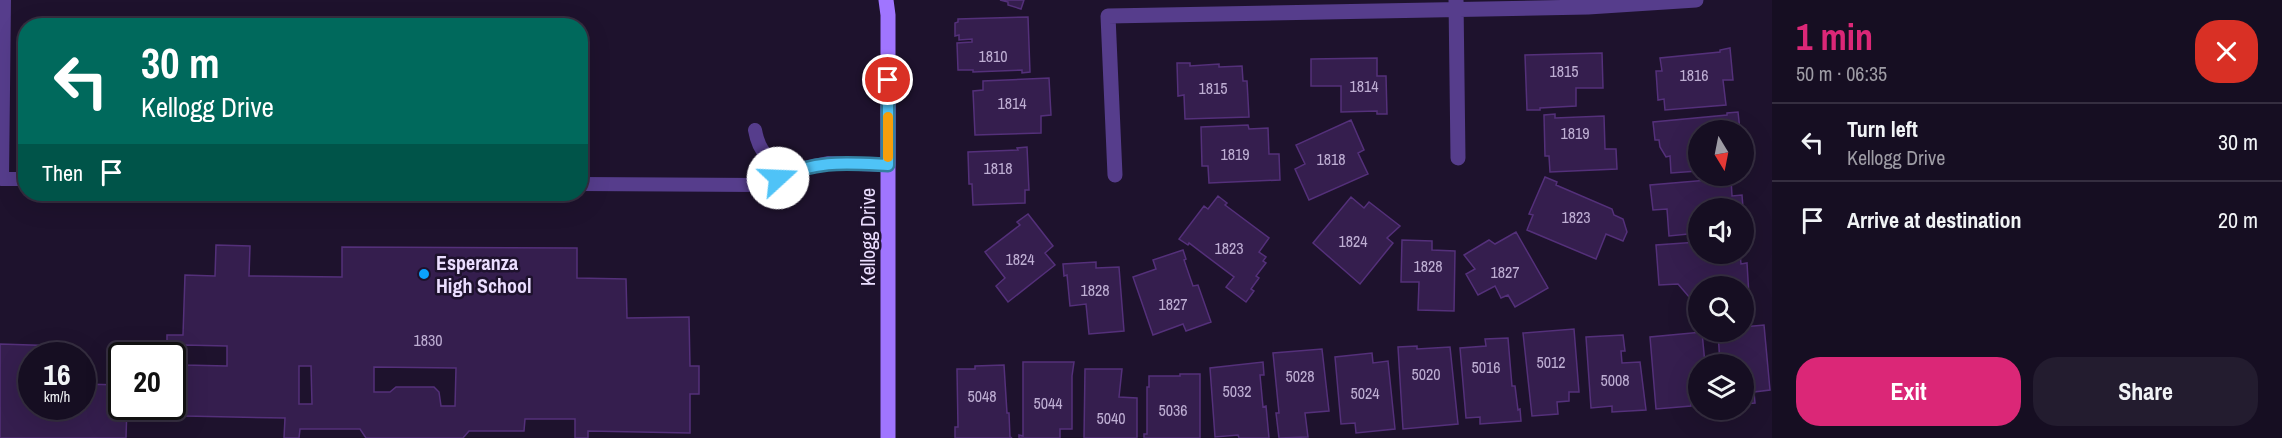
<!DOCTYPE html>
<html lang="en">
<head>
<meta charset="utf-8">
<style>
  :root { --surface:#160e22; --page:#231c2f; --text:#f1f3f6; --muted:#9e9ca5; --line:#352e40; --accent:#db2777 }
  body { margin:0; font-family:"Archivo Narrow",sans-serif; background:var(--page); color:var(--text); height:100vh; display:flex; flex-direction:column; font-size:22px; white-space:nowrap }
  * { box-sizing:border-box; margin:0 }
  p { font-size:20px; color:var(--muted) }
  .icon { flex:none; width:33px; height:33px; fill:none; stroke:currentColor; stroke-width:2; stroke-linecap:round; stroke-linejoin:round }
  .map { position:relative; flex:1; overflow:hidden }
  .sheet { display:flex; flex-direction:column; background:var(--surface); width:510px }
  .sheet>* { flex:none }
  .guide { position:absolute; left:18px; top:18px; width:570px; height:183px; border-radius:24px; box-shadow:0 6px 24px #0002,0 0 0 2px var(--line); background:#00695c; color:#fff; overflow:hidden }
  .needle { width:39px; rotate:170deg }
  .controls { position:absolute; left:1688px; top:120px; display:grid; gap:12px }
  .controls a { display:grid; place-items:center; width:66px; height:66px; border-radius:50%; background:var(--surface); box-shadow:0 6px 24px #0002,0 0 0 2px var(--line); font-size:30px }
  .speed { position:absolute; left:18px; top:342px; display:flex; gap:12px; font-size:30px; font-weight:700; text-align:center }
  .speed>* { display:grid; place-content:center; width:78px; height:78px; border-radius:50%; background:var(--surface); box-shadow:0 6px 24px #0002,0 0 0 2px var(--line); line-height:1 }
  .speed small { font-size:15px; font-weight:400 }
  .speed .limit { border:3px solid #111; border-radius:9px; background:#fff; color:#111 }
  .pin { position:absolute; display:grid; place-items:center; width:51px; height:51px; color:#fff; margin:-26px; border:3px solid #fff; border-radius:50%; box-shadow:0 2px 6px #0007 }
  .me { position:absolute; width:66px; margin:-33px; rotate:70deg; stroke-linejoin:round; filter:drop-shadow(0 0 4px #0008) }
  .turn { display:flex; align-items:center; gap:21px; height:126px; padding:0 24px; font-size:27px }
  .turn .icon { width:78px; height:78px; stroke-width:2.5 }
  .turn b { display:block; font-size:42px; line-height:51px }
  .then { display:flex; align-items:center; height:57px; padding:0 24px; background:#0003; gap:12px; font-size:22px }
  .round { display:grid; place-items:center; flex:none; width:63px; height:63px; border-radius:24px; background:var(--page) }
  .head { display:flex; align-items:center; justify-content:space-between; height:102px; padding:0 24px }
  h1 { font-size:36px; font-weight:700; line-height:45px; color:var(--accent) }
  .button { display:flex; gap:12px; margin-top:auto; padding:12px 24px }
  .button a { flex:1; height:69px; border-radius:24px; background:var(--accent); color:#fff; font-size:24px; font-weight:700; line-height:69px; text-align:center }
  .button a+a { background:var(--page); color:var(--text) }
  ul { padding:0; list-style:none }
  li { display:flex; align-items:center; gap:18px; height:78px; padding:0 24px; border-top:2px solid var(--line) }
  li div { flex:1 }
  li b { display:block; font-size:22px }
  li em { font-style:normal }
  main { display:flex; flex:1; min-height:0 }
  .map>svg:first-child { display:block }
  .building { fill:#351e4e; stroke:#54307a; stroke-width:1.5; fill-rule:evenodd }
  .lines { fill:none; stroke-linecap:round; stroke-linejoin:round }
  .service { stroke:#563d8c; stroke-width:14 }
  .minor { stroke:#563d8c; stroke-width:15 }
  .secondary { stroke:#a075ff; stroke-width:15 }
  .route-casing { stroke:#337fa1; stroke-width:15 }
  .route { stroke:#4fc3f7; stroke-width:10 }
  .slow { stroke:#f59e0b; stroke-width:10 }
  .poi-dot { fill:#0ba1fe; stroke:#1e122d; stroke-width:2 }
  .labels { text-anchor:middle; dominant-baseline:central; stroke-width:5; stroke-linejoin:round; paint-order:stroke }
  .number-label { font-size:16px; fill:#beaed3 }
  .street-label { font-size:20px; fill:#ebdeff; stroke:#1e122d }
  .poi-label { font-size:20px; font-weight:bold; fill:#ebdeff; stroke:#1e122d; text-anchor:start }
</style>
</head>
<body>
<main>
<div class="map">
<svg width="1772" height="438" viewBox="0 0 1772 438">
  <rect width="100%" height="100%" fill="#1e122d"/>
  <!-- building -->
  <path class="building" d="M1000 0H1024L1021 9 1008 5V2Z
    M1028 17 1030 72 1022 73V70L973 72V70H958L957 43 972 42V39L959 40V35L955 36V23L958 22V19Z
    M1730 48 1733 80H1723L1726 105 1665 110 1664 99 1658 100 1656 71H1662L1660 58 1720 52V50Z
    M1602 53 1603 88H1576V106L1540 108V110H1527L1525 55Z
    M1377 58V76H1386L1387 114H1377V111L1341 112V86H1311V59Z
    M1177 63H1190V66L1219 64V67L1242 66 1243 81H1247L1249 117 1185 119 1184 95 1178 96Z
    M1049 78 1051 115 1041 116V133L975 135 973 91 983 90V81Z
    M1738 112 1740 130H1698V171L1671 173 1670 156 1666 157 1660 147 1659 140H1655L1653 122 1727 115V113Z
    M1555 114V118L1604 116 1605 149H1616L1617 169 1550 172 1549 156H1545L1544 115Z
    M1351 120 1364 150 1358 153 1368 174 1309 200 1295 169 1305 164 1296 145Z
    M1248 125 1249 129 1268 128 1269 154H1279L1280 180 1209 183 1208 166H1202L1201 127Z
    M1027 147 1029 190H1025V203L973 205 972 184H969L968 152 1018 150 1017 148Z
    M1545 177 1557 182 1556 185 1612 209 1614 215 1623 219 1627 232 1623 241 1606 234 1596 259 1527 230 1533 215 1529 214Z
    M1731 178 1732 196 1742 195 1743 208H1698V233L1669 236 1667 209 1653 210 1650 185Z
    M1218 196 1227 203 1225 205 1269 238 1259 252 1266 257 1263 261 1266 263 1256 276 1259 278 1251 289 1254 291 1246 302 1226 287 1234 277 1189 243 1188 245 1179 239 1204 206 1208 209Z
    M1351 197 1364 208 1369 202 1400 226 1387 238 1393 243 1360 284 1313 243Z
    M1028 214 1053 246 1045 253 1055 265 1008 302 996 286 1005 278 985 252 1020 225 1017 222Z
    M1516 232 1548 288 1515 307 1508 295 1501 298 1495 286 1478 295 1466 274 1475 269 1464 255 1489 240 1495 244Z
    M1402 240 1432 241V250L1455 251 1454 311 1418 310 1419 282H1401Z
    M1698 242V254H1740L1741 264 1747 263 1749 296H1743V286H1698V297L1690 298 1678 284 1659 285 1656 245Z
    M216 245 250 246 249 276 342 277V247L577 248V278L626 279 627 318 689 317 690 366H699V394H690V433L588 431V438H575V419H525L524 431H469L463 438H366L360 429H300L299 438H284L285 418 185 416 184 372H172V356H167V335H183L185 275 215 276ZM184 345 227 346V366L184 365ZM299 366H311L312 404H299ZM374 367 456 368 455 406H441L439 392 434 387H396L390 392H374Z
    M1183 250 1186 259 1184 260 1193 286 1198 285 1211 322 1186 331 1183 324 1153 335 1133 277 1156 269 1153 260Z
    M1096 262V268L1119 267 1124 331 1089 334 1086 304 1070 306 1067 275 1064 276 1063 264Z
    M1764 325 1770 390 1754 392 1755 403 1743 404V364H1720L1718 332H1743V327Z
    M1574 329 1579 392H1569V401L1557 402 1558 414 1532 416 1523 333Z
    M1702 332 1705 364H1698V399L1691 400V406L1656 409 1650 337Z
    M1623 335 1625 351H1621L1622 363 1640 362 1646 410 1612 412V406L1591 408 1586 337Z
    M1508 338 1512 386H1515L1518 410 1520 409 1521 421 1480 424V417L1466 418 1460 348 1486 346 1485 339Z
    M0 344 61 346V356H32V406H82V384L122 385V406H127L126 438H0Z
    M1417 346V349L1450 347 1458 424 1403 429 1398 347Z
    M1322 349 1329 411 1305 413 1308 437 1279 438 1276 413H1279L1273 353Z
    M1372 353 1373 363 1388 361 1395 429 1356 433 1355 423 1341 424 1335 357Z
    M1023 362H1074L1072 376V429H1060V438H1019V435L1023 436Z
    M1263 362 1264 375H1260L1263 407 1266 406 1269 438H1239L1238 435 1215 437 1210 368Z
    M1004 365 1007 413H1009L1010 437 1012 438H955V427H958L957 369H975V366Z
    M1085 369H1122L1119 397 1137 398V438H1084Z
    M1180 374H1200V438H1144V434H1147V387H1149V376H1180Z"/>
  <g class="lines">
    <!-- service -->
    <path class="service" d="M4 0 2 179H26
      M755 130C760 158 772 160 795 170
      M580 184 760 185 795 170 828 163 888 165"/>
    <!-- minor -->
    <path class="minor" d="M1456 0 1458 158
      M1115 175 1108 16 1588 7 1696 0"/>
    <!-- secondary -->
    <path class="secondary" d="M886 0 888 15V438"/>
  </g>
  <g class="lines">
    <defs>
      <path id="route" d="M778 178C818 160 845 163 888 165V80"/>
    </defs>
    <!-- route casing -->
    <use href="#route" class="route-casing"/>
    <!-- route -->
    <use href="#route" class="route"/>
    <!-- slow -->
    <path class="slow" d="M888 157V117"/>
  </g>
  <!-- markers -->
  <circle class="poi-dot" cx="424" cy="274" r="6"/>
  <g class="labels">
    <!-- number labels -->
    <g class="number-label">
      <text x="993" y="56">1810</text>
      <text x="1564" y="71">1815</text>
      <text x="1694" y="75">1816</text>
      <text x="1364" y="86">1814</text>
      <text x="1213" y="88">1815</text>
      <text x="1012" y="103">1814</text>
      <text x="1575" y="133">1819</text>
      <text x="1235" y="154">1819</text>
      <text x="1331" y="159">1818</text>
      <text x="998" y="168">1818</text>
      <text x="1576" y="217">1823</text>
      <text x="1353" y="241">1824</text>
      <text x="1229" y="248">1823</text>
      <text x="1020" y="259">1824</text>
      <text x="1428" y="266">1828</text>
      <text x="1505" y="272">1827</text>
      <text x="1095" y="290">1828</text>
      <text x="1173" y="304">1827</text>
      <text x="428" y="340">1830</text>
      <text x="1551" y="362">5012</text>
      <text x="1486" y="367">5016</text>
      <text x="1426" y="374">5020</text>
      <text x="1300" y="376">5028</text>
      <text x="1615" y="380">5008</text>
      <text x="1237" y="391">5032</text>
      <text x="1365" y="393">5024</text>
      <text x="982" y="396">5048</text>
      <text x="1048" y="403">5044</text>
      <text x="1173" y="410">5036</text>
      <text x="1111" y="418">5040</text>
    </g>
    <!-- street labels -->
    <g class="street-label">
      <text transform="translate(867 237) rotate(-90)">Kellogg Drive</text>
    </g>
    <!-- poi labels -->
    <g class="poi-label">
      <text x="436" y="262">Esperanza<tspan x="436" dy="23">High School</tspan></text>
    </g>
  </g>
</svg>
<div class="controls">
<a><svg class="needle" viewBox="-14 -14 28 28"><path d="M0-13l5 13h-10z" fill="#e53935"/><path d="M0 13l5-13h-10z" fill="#9e9ca5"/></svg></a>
<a><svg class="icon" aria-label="sound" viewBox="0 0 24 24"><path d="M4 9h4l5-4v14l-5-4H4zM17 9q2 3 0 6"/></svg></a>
<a><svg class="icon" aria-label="search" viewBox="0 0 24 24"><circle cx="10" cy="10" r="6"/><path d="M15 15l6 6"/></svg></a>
<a><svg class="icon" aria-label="layers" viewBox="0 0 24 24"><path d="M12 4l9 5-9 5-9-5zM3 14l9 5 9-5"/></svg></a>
</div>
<div class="speed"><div>16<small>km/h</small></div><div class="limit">20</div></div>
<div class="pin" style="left:888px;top:80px;background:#d93025"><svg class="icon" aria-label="arrive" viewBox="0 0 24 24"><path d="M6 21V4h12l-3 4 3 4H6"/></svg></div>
<svg class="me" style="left:778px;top:178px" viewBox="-20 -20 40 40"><circle r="19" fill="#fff"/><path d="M0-13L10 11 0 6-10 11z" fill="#4fc3f7"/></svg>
<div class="guide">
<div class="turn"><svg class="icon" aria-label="left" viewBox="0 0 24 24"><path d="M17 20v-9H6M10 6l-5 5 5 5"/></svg><div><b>30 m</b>Kellogg Drive</div></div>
<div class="then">Then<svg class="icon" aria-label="arrive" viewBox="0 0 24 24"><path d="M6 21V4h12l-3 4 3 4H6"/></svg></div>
</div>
</div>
<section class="sheet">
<div class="head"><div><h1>1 min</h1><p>50 m · 06:35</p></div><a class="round" style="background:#d93025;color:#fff"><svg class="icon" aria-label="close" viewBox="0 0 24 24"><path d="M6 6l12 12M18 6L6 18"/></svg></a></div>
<ul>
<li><svg class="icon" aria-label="left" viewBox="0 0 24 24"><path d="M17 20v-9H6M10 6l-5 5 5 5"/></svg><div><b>Turn left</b><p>Kellogg Drive</p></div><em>30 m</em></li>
<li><svg class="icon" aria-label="arrive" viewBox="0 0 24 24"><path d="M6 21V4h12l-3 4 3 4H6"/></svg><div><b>Arrive at destination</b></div><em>20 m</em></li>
</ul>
<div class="button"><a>Exit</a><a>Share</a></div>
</section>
</main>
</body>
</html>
